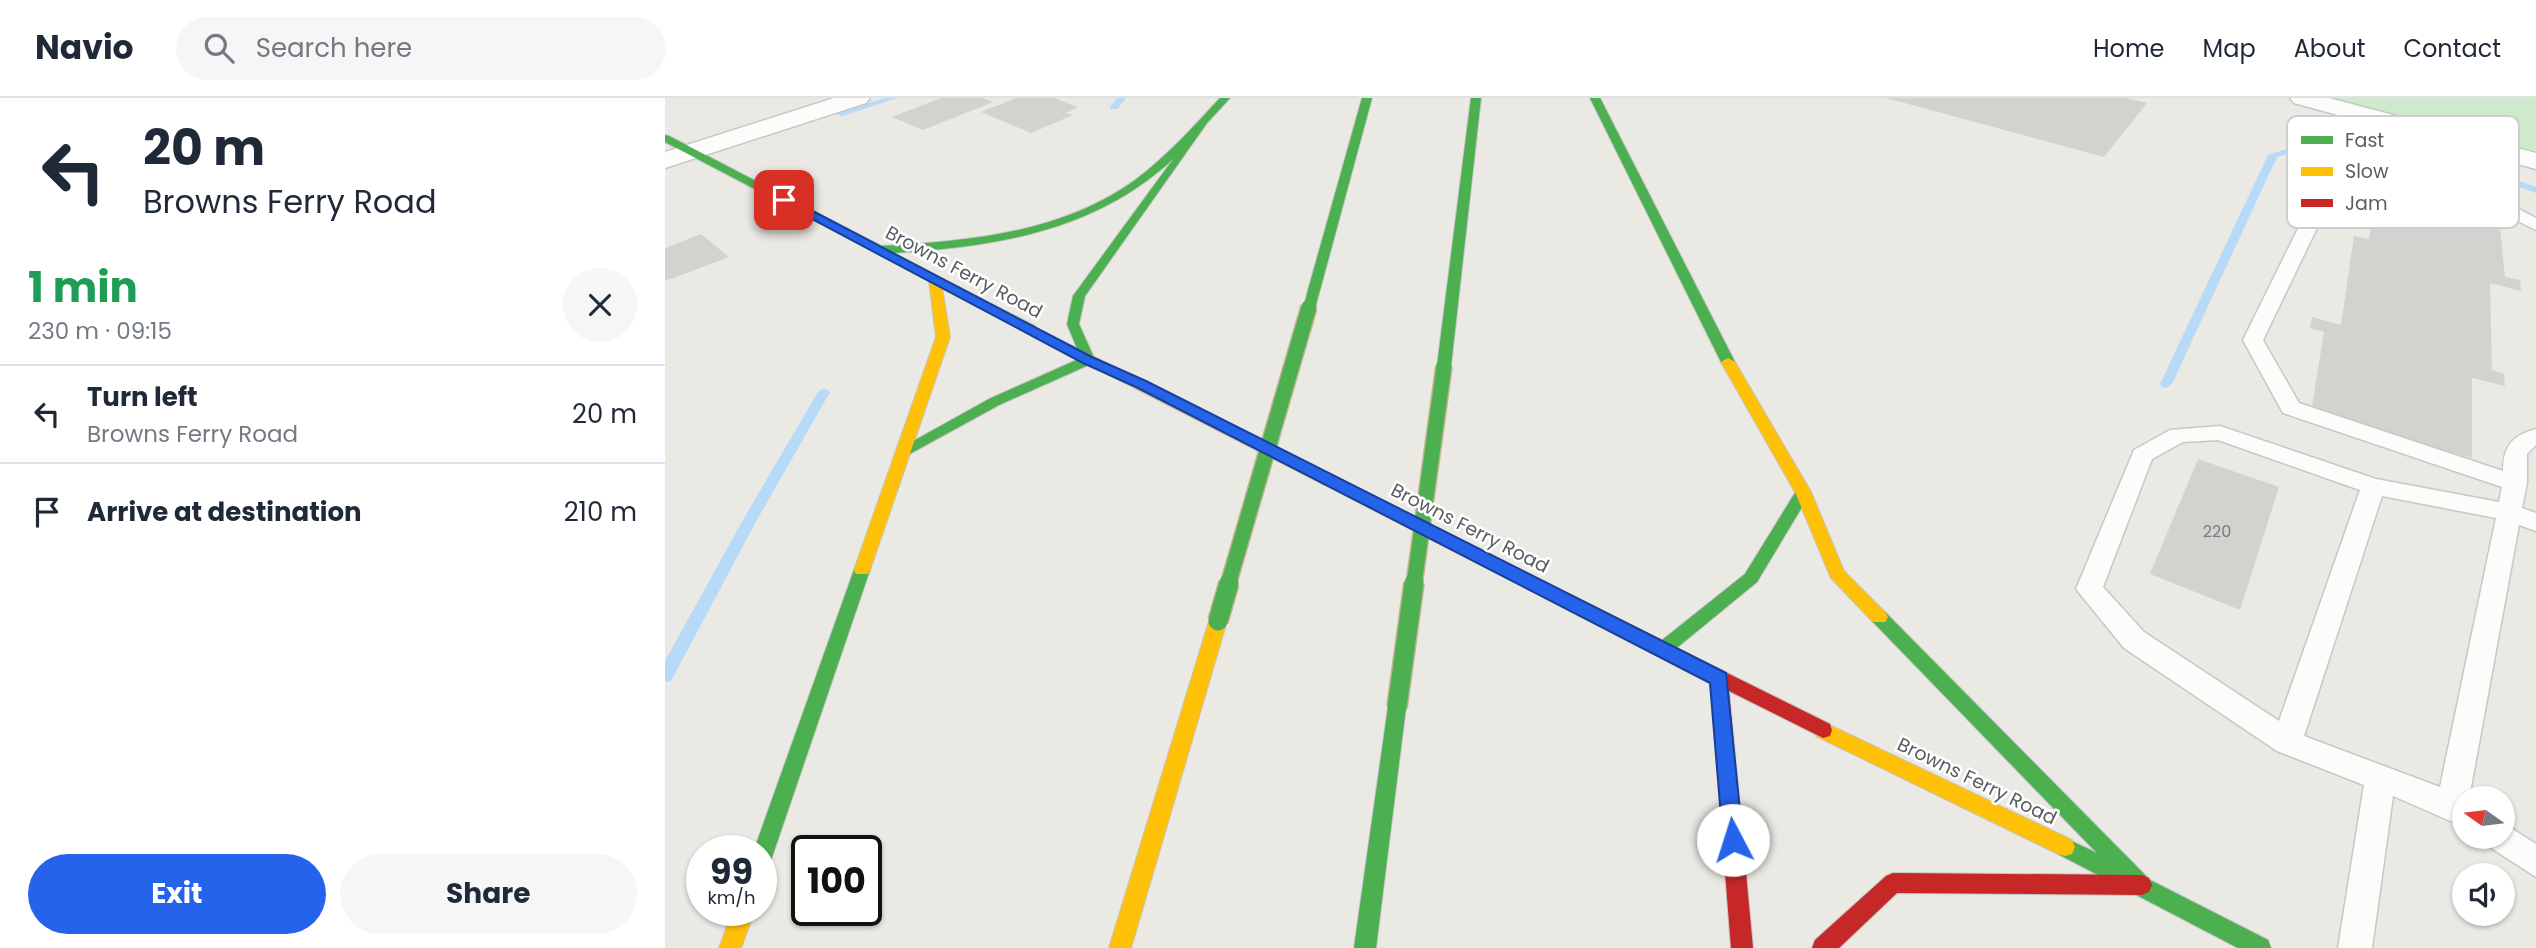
<!DOCTYPE html>
<html lang="en">
<head>
<meta charset="utf-8">
<style>
  :root { --surface:#fff; --page:#f6f6f7; --text:#1f2937; --muted:#747a83; --line:#e0e1e3; --accent:#2563eb }
  body { margin:0; font-family:Poppins,sans-serif; background:var(--page); color:var(--text); height:100vh; display:flex; flex-direction:column; font-size:26px; white-space:nowrap }
  * { box-sizing:border-box; margin:0 }
  p { font-size:23px; color:var(--muted) }
  .icon { flex:none; width:38px; height:38px; fill:none; stroke:currentColor; stroke-width:2; stroke-linecap:round; stroke-linejoin:round }
  .map { position:relative; flex:1; overflow:hidden }
  .drawer { display:flex; flex-direction:column; background:var(--surface); width:665px }
  .drawer>* { flex:none }
  .hud { background:#fff; color:var(--text); overflow:hidden }
  .needle { width:46px; rotate:284deg }
  .controls { position:absolute; left:1787px; top:688px; display:grid; gap:14px }
  .controls a { display:grid; place-items:center; width:63px; height:63px; border-radius:50%; background:var(--surface); box-shadow:0 2px 5px #0004; font-size:35px }
  .speed { position:absolute; left:21px; top:737px; display:flex; gap:14px; font-size:35px; font-weight:700; text-align:center }
  .speed>* { display:grid; place-content:center; width:91px; height:91px; border-radius:50%; background:var(--surface); box-shadow:0 2px 5px #0004; line-height:1 }
  .speed small { font-size:18px; font-weight:400 }
  .speed .limit { border:4px solid #111; border-radius:10px; background:#fff; color:#111 }
  .pin { position:absolute; display:grid; place-items:center; width:60px; height:60px; color:#fff; margin:-30px; border-radius:14px; box-shadow:0 4px 10px #0006 }
  .me { position:absolute; width:77px; margin:-38px; rotate:355deg; stroke-linejoin:round; filter:drop-shadow(0 0 5px #0008) }
  .turn { display:flex; align-items:center; gap:24px; height:147px; padding:0 28px; font-size:32px }
  .turn .icon { width:91px; height:91px; stroke-width:2.5 }
  .turn b { display:block; font-size:49px; line-height:60px }
  .round { display:grid; place-items:center; flex:none; width:74px; height:74px; border-radius:37px; background:var(--page) }
  .head { display:flex; align-items:center; justify-content:space-between; height:119px; padding:0 28px }
  h1 { font-size:42px; font-weight:700; line-height:52px; color:#1e9e55 }
  .cta { display:flex; gap:14px; margin-top:auto; padding:14px 28px }
  .cta a { flex:1; height:80px; border-radius:42px; background:var(--accent); color:#fff; font-size:28px; font-weight:700; line-height:80px; text-align:center }
  .cta a+a { background:var(--page); color:var(--text) }
  ul { padding:0; list-style:none }
  li { display:flex; align-items:center; gap:21px; height:98px; padding:0 28px; border-top:2px solid var(--line) }
  li div { flex:1 }
  li b { display:block; font-size:26px }
  li em { font-style:normal }
  header { display:flex; align-items:center; gap:42px; box-sizing:border-box; height:98px; padding:0 35px; background:var(--surface); border-bottom:2px solid var(--line) }
  header strong { font-size:33px }
  nav { display:flex; gap:38px; margin-inline-start:auto; font-size:24px }
  .search { width:490px; height:63px; background:var(--page); display:flex; align-items:center; gap:18px; box-sizing:border-box; padding:0 24px; border-radius:38px; color:var(--muted); font-size:26px }
  main { display:flex; flex:1; min-height:0 }
  .map>svg:first-child { display:block }
  .green { fill:#cfe9cd }
  .lines { fill:none; stroke-linecap:round; stroke-linejoin:round }
  .stream { fill:#b6daf7; fill-rule:evenodd }
  .building { fill:#d4d2cf }
  .lane-casing { stroke:#c6c7c6; stroke-width:3 }
  .street-casing { stroke:#c6c7c6; stroke-width:3 }
  .fast-casing { stroke:#c5c5c5; stroke-width:2 }
  .slow-casing { stroke:#c5c5c5; stroke-width:2 }
  .jam-casing { stroke:#c5c5c5; stroke-width:2 }
  .lane { fill:#fcfcfb; fill-rule:evenodd }
  .street { fill:#fcfcfb; fill-rule:evenodd }
  .fast { fill:#4caf50; fill-rule:evenodd }
  .slow { fill:#ffc107; fill-rule:evenodd }
  .jam { fill:#c62828; fill-rule:evenodd }
  .fast-bridge-far2-casing { stroke:#c2b391; stroke-width:13; stroke-linecap:butt }
  .fast-bridge-far1-casing { stroke:#c2b391; stroke-width:18; stroke-linecap:butt }
  .fast-bridge-casing { stroke:#c2b391; stroke-width:22; stroke-linecap:butt }
  .fast-bridge-far2 { stroke:#4caf50; stroke-width:11 }
  .fast-bridge-far1 { stroke:#4caf50; stroke-width:15 }
  .fast-bridge { stroke:#4caf50; stroke-width:19 }
  .route { fill:#2563eb; stroke:#184099; stroke-width:2 }
  .labels { text-anchor:middle; dominant-baseline:central; stroke-width:5; stroke-linejoin:round; paint-order:stroke }
  .number-label { font-size:16px; fill:#787b7e }
  .street-label { font-size:19px; fill:#595d63; stroke:#fff }
  .key { fill:#fff; stroke:#cdced0; stroke-width:2 }
  .key-label { font-size:19px; fill:#595d63 }
</style>
</head>
<body>
<header>
<strong>Navio</strong>
<div class="search"><svg class="icon" aria-label="search" viewBox="0 0 24 24"><circle cx="10" cy="10" r="6"/><path d="M15 15l6 6"/></svg>Search here</div>
<nav><a>Home</a><a>Map</a><a>About</a><a>Contact</a></nav>
</header>
<main>
<section class="drawer">
<div class="hud">
<div class="turn"><svg class="icon" aria-label="left" viewBox="0 0 24 24"><path d="M17 20v-9H6M10 6l-5 5 5 5"/></svg><div><b>20 m</b>Browns Ferry Road</div></div>
</div>
<div class="head"><div><h1>1 min</h1><p>230 m · 09:15</p></div><a class="round"><svg class="icon" aria-label="close" viewBox="0 0 24 24"><path d="M6 6l12 12M18 6L6 18"/></svg></a></div>
<ul>
<li><svg class="icon" aria-label="left" viewBox="0 0 24 24"><path d="M17 20v-9H6M10 6l-5 5 5 5"/></svg><div><b>Turn left</b><p>Browns Ferry Road</p></div><em>20 m</em></li>
<li><svg class="icon" aria-label="arrive" viewBox="0 0 24 24"><path d="M6 21V4h12l-3 4 3 4H6"/></svg><div><b>Arrive at destination</b></div><em>210 m</em></li>
</ul>
<div class="cta"><a>Exit</a><a>Share</a></div>
</section>
<div class="map">
<svg width="1871" height="850" viewBox="0 0 1871 850">
  <rect width="100%" height="100%" fill="#eae9e4"/>
  <!-- green -->
  <path class="green" d="M1657 0H1871V53Z"/>
  <g class="lines">
    <!-- stream -->
    <path class="stream" d="M219 0H232L177 18 170 16Z
      M452 0H461L452 11H446L445 9Z
      M1652 41 1754 47 1871 89V95L1753 53 1652 47 1612 59 1507 286 1501 290 1497 289 1495 286 1603 57Z
      M159 290 165 294 93 420 6 583 0 584V563L79 420 153 294Z"/>
  </g>
  <!-- building -->
  <path class="building" d="M276 0H318L328 4 258 32 227 19Z
    M351 0H389L413 9 401 15 408 17 366 35 316 14Z
    M1221 0H1461L1482 5 1439 59Z
    M1728 88 1833 110 1840 179 1855 182 1856 193 1825 185 1827 272 1839 276 1840 288 1807 280V360L1646 314 1659 234 1645 230 1647 219 1676 227 1689 138 1704 141 1709 106 1726 110Z
    M36 136 64 159 0 183V150Z
    M1533 361 1614 389 1575 512 1485 476Z"/>
  <g class="lines">
    <defs>
      <path id="lane" d="M1674 66 1700 68 1819 93 1871 120V132L1808 101 1678 76 1598 242 1634 305 1838 373C1838 348 1848 337 1871 331V347L1862 356V385L1857 410 1871 415V433L1854 427 1804 700H1799V729L1728 698 1707 850H1673L1699 687 1612 653 1459 550 1411 491 1469 352 1505 332 1555 328 1711 381 1834 404 1837 389 1618 315 1578 242 1658 80 1668 67ZM1553 342 1695 392 1614 623 1479 534 1438 489 1487 361 1518 344ZM1717 398 1831 420 1775 689 1639 638Z
        M1838 725 1871 746V779L1823 748 1818 738H1838Z"/>
      <path id="street" d="M169 0H205L201 5 0 70V54Z
        M1625 0H1664L1871 55V71L1629 5Z"/>
      <path id="fast" d="M555 0H565L542 25 420 198 414 226 430 262 428 265 334 307 239 359 234 357 232 354 234 351 324 301 416 260 402 226 408 198 509 60C432 133 330 149 228 155L370 228V234L365 235 0 44V37L4 38 216 148C309 143 408 134 483 72 509 50 532 25 555 0Z
        M697 0H707L655 192 653 195H645L643 192Z
        M806 0H816L786 268 779 272 772 268Z
        M925 0H935L1070 264 1068 267H1058L1056 264Z
        M1138 389 1146 394 1092 484 1003 557 997 559 991 557 988 552 991 547 1080 476 1133 390Z
        M197 466 203 468 205 472 106 762 103 769 96 771V752H89L189 472 191 468Z
        M1214 512 1220 514 1485 782 1603 842 1606 850H1573L1393 756 1390 749 1393 742 1400 740 1432 755 1208 524 1205 519 1208 514Z
        M732 601 739 604 741 609 711 850H689L723 609 725 604Z"/>
      <path id="slow" d="M270 179 276 183 285 239 205 472 203 476H191L189 472 271 239 264 183Z
        M365 227 762 425 764 429 762 433H750L360 234V228Z
        M1063 260 1070 264 1146 394 1179 473 1220 514 1223 519 1220 524H1208L1166 480 1130 394 1056 264Z
        M553 516 559 518 562 523 466 850H444L544 523 547 518Z
        M1158 624 1407 742 1410 749 1407 756 1400 758 1393 756 1151 638 1149 632 1151 626Z
        M68 812H90L76 850H54Z"/>
      <path id="jam" d="M756 423 1165 626 1167 632 1165 638 1158 640 1064 593 1088 850H1066L1045 583 750 433 748 429 750 425Z
        M1228 775 1477 777 1484 780 1487 787 1484 794 1477 797 1232 795 1174 850H1147L1150 842 1221 778Z"/>
    </defs>
    <!-- lane casing -->
    <use href="#lane" class="lane-casing"/>
    <!-- street casing -->
    <use href="#street" class="street-casing"/>
    <!-- fast casing -->
    <use href="#fast" class="fast-casing"/>
    <!-- slow casing -->
    <use href="#slow" class="slow-casing"/>
    <!-- jam casing -->
    <use href="#jam" class="jam-casing"/>
    <!-- lane -->
    <use href="#lane" class="lane"/>
    <!-- street -->
    <use href="#street" class="street"/>
    <!-- fast -->
    <use href="#fast" class="fast"/>
    <!-- slow -->
    <use href="#slow" class="slow"/>
    <!-- jam -->
    <use href="#jam" class="jam"/>
    <defs>
      <path id="fast-bridge-far2" d="M644 211 649 192"/>
      <path id="fast-bridge-far1" d="M563 487 644 209
        M749 487 779 268"/>
      <path id="fast-bridge" d="M553 523 564 485
        M732 609 749 485"/>
    </defs>
    <!-- fast-bridge-far2 casing -->
    <use href="#fast-bridge-far2" class="fast-bridge-far2-casing"/>
    <!-- fast-bridge-far1 casing -->
    <use href="#fast-bridge-far1" class="fast-bridge-far1-casing"/>
    <!-- fast-bridge casing -->
    <use href="#fast-bridge" class="fast-bridge-casing"/>
    <!-- fast-bridge-far2 -->
    <use href="#fast-bridge-far2" class="fast-bridge-far2"/>
    <!-- fast-bridge-far1 -->
    <use href="#fast-bridge-far1" class="fast-bridge-far1"/>
    <!-- fast-bridge -->
    <use href="#fast-bridge" class="fast-bridge"/>
  </g>
  <!-- route -->
  <path class="route" d="M119 98 427 259 481 283 1061 575 1078 742 1075 749 1068 752 1061 749 1058 742 1045 585 471 289 418 265 115 104V99Z"/>
  <g class="labels">
    <!-- number labels -->
    <g class="number-label">
      <text x="1552" y="433">220</text>
    </g>
    <!-- street labels -->
    <g class="street-label">
      <text transform="translate(299 174) rotate(28)">Browns Ferry Road</text>
      <text transform="translate(805 430) rotate(27)">Browns Ferry Road</text>
      <text transform="translate(1312 683) rotate(26)">Browns Ferry Road</text>
    </g>
  </g>
  <!-- legend -->
  <rect x="1622" y="18" width="232" height="112" rx="10" class="key"/>
  <rect x="1636" y="38" width="32" height="8" fill="#4caf50"/>
  <rect x="1636" y="69" width="32" height="9" fill="#ffc107"/>
  <rect x="1636" y="101" width="32" height="8" fill="#c62828"/>
  <g class="key-label">
    <text x="1680" y="49">Fast</text>
    <text x="1680" y="80">Slow</text>
    <text x="1680" y="112">Jam</text>
  </g>
</svg>
<div class="controls">
<a><svg class="needle" viewBox="-14 -14 28 28"><path d="M0-13l5 13h-10z" fill="#e53935"/><path d="M0 13l5-13h-10z" fill="#747a83"/></svg></a>
<a><svg class="icon" aria-label="sound" viewBox="0 0 24 24"><path d="M4 9h4l5-4v14l-5-4H4zM17 9q2 3 0 6"/></svg></a>
</div>
<div class="speed"><div>99<small>km/h</small></div><div class="limit">100</div></div>
<div class="pin" style="left:119px;top:102px;background:#d93025"><svg class="icon" aria-label="arrive" viewBox="0 0 24 24"><path d="M6 21V4h12l-3 4 3 4H6"/></svg></div>
<svg class="me" style="left:1068px;top:742px" viewBox="-20 -20 40 40"><circle r="19" fill="#fff"/><path d="M0-13L10 11 0 6-10 11z" fill="#2563eb"/></svg>
</div>
</main>
</body>
</html>
